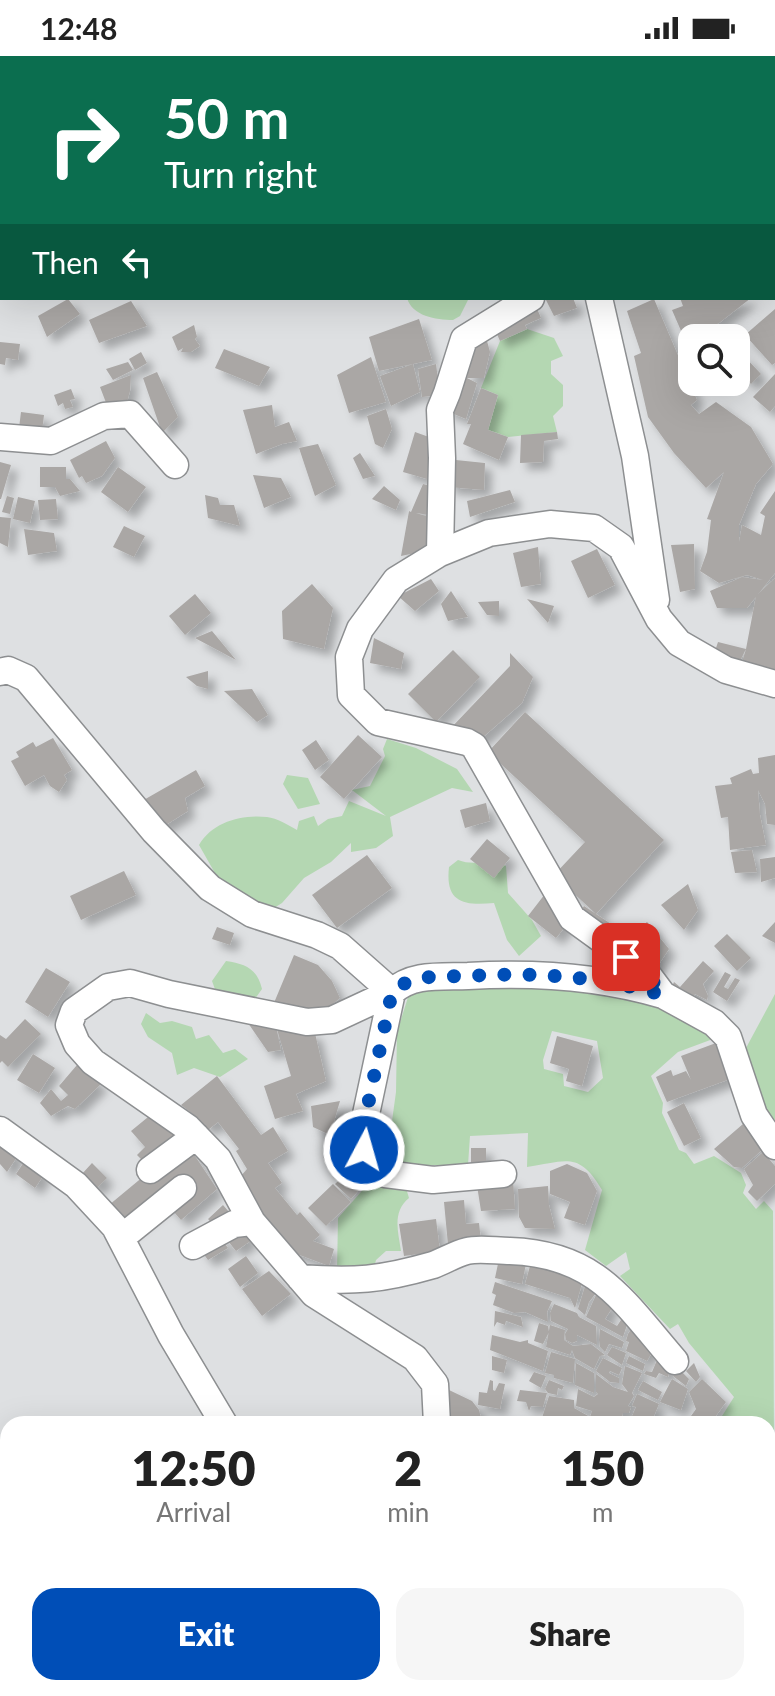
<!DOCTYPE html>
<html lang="en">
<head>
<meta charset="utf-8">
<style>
  :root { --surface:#fff; --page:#f6f6f6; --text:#222; --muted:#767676; --accent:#004eb7 }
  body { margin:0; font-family:Lato,sans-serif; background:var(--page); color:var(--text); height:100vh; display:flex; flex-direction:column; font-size:30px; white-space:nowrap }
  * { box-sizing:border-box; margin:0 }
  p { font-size:26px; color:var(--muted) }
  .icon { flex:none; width:44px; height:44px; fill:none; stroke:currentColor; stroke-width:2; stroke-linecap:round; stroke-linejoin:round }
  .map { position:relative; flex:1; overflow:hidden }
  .side { position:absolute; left:0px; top:1360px; width:776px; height:280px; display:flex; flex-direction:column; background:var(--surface); border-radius:24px 24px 0 0; box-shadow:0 8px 32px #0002 }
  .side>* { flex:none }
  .hud { position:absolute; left:0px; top:0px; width:776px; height:244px; box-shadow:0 8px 32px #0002; background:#0b6e4f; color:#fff; overflow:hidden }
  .fabs { position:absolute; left:678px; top:268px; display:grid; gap:16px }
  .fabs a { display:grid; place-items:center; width:72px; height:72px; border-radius:16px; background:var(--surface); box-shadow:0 8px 32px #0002; font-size:40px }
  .pin { position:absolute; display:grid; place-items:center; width:68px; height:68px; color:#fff; margin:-34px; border-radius:16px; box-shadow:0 4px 12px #0006 }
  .me { position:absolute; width:88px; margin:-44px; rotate:6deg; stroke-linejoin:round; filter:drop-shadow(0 0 6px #0008) }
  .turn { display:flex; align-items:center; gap:28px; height:168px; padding:0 32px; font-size:36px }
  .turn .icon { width:104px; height:104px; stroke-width:2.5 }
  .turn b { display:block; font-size:56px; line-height:68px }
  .then { display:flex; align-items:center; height:76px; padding:0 32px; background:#0003; gap:16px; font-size:30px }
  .eta { display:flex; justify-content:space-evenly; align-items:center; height:136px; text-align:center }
  .eta b { font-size:48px; font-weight:800; line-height:56px }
  .primary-button { display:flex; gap:16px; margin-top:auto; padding:16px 32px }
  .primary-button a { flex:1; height:92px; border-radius:24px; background:var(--accent); color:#fff; font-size:32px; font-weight:800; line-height:92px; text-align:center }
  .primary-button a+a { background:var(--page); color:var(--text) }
  .status { display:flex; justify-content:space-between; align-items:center; height:56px; padding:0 40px; background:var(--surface); direction:ltr }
  .status svg { height:22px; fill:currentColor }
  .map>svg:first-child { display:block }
  .green { fill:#b4d7b2; fill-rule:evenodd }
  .building { fill:#aaa7a5; filter:url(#shadow) }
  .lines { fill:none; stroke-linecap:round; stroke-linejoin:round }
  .minor-casing { stroke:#8d8f91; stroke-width:29 }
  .minor { stroke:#fff; stroke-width:26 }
  .route { stroke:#004eb7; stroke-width:14; stroke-dasharray:0 25.2 }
</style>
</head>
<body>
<div class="status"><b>12:48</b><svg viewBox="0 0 49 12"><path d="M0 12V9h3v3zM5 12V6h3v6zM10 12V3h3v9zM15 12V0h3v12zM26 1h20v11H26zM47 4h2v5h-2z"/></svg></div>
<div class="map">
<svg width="775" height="1640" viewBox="0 0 775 1640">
  <defs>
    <filter id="shadow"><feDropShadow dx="7" dy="7" stdDeviation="4" flood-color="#0004"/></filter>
  </defs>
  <rect width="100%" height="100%" fill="#dee0e2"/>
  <!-- green -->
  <path class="green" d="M407 242H469L460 260 453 264C436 264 412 260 407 242Z
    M527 273 554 282 563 300 551 305V318L563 329V350L553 360 557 376 508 381 488 374 498 339 481 332 500 285Z
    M387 683 416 692 457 713 473 736 452 732 390 761 393 780 376 792 351 796V787L331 806 304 822 282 847 266 857 228 840 199 789C212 766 242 758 267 761 277 762 288 769 297 774L299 765 314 760 318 770 328 763 342 760 349 745 386 760 352 734 370 730 385 700 383 693Z
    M287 719 308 722 320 748 298 753 283 728Z
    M458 804C476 811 488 801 506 810L508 837 532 864 541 880 519 900 507 884 494 847C463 850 445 846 449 811Z
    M226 905C245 908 257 912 262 933L252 947 216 936 212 925Z
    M558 930 654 942 721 980 678 996 651 1020 663 1047 662 1057 679 1094 686 1097 694 1108 714 1100 741 1117 746 1129 743 1137 756 1153 764 1145 773 1155 775 1640H754L758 1632H768V1368H717L734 1341 689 1287 678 1268 670 1273 620 1220 630 1213 626 1196 606 1210 585 1194 602 1134C579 1095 567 1105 527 1111L528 1077 470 1080 468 1109H386L396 1036 397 976 410 935ZM552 975 597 985 603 1022 588 1036 564 1030 563 1018 544 1013 543 1004Z
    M775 938V1063L774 1064 761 1057 747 1026 746 992Z
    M146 957 160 967 172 965 192 971 196 983 209 979 223 997 235 993 248 1003 220 1021 194 1012 177 1019 172 997 148 981 141 968Z
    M368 1128 406 1132 409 1142C392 1156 398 1175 401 1195H386L376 1204 372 1220 337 1216 338 1162Z"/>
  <!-- building -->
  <path class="building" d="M545 242H573L577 252 554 260Z
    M680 242H751L719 267 685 284 672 254 683 250Z
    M68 243 80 258 47 281 38 260Z
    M654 243 697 344 691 349 699 358 716 346 751 371 773 408 756 428 739 469V486L742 469 761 479 765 460 760 457 775 435V517L747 552H717L710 535 742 521 763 524 747 519 719 527 700 515 707 496 711 464 707 463 724 416 706 432 674 397 648 361 634 300 641 297 627 255Z
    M131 245 147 270 99 287 89 264Z
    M535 248 541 262 525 269 527 273 500 285 493 269Z
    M775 253V307L772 309 745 279Z
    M419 263 432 304 379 315 369 281Z
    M194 269 197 281 195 283 200 290 191 296H181L183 292 178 295 172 281Z
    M470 283 487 285 490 296 484 322H467L477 327 466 363 444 354 458 320 467 322Z
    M0 286 20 288 18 304 6 302 5 309 0 308Z
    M224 293 270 311 259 330 215 312Z
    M141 296 147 307 135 314 129 303Z
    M744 300 761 318 751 328 736 312V307Z
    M371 301 386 346 349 357 337 319Z
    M128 306 133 314 113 324 106 313Z
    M413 308 420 336 391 350 380 320Z
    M436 308 440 339 422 341 418 313Z
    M157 316 178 361 162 377 143 322Z
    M775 318V350L770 356 753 341Z
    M131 319 130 335 124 357H110L100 331Z
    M481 332 498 339 488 374 508 381 499 404 463 388 471 368H467Z
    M71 333 75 343 70 344 73 351 65 353 63 347 58 350 54 339Z
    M272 349 275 371 289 366 297 385 282 388 256 398 243 354Z
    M386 353 392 373 383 392 375 388 367 360Z
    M21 356 44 359 41 384 18 380Z
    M415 376 440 385 427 423 403 416Z
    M557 376 558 383 544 385 543 406 520 407 521 379Z
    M106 385 115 402 102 420 86 427 82 420 79 422 70 404Z
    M318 388 336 429 315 440 299 392Z
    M360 397 375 420 363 423 353 402Z
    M446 403 485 407 484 434 448 431Z
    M0 406 11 409 1 443H0Z
    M40 411H66V423H70L80 435 60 440 55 431H40Z
    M118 411 146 431 128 456 101 436Z
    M253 419 281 422 291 441 264 452Z
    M423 428 438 432 436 460 416 457 436 463 434 493 401 500 409 455 411 456Z
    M384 430 400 444 396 454 372 443Z
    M510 434 515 446 470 461 467 445Z
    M205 439 218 442 220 449H234L240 470 208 462Z
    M7 440 14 442 10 458 2 456Z
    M18 441 35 445 30 467 13 463Z
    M56 443 58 463 40 464 38 444Z
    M0 461 11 462 8 491 0 487Z
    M124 470 145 480 134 501 113 491Z
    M24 473 54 477 57 495 28 499Z
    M694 488 695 533 680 536 671 489Z
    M538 491 541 528 521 531 513 497Z
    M597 493 615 529 588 542 571 505Z
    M775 522V626L739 616 746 593 756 540Z
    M431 523 439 535 415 555 398 540Z
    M312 528 333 552 324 593 283 583 282 555Z
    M451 535 468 561 448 565 441 548Z
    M195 538 211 557 185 579 169 560Z
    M527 543 554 550 548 567Z
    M499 545V560L487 559 478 546Z
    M212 575 236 604 195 582Z
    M374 582 404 597 401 613 370 607Z
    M718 586 746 593 736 613 712 604Z
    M453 594 480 621 436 666 408 638Z
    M510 597 533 621 522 647 474 689 449 674 510 610Z
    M208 615V633L197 630 186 621Z
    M252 633 268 659 257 666 224 635Z
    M525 656 664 784 596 858 554 819 585 786 488 696Z
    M358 679 382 701 344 743 320 721Z
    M53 682 72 714 64 719 67 724 59 736 50 730 44 719 25 730 11 705 19 701 16 696 33 686 36 691Z
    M316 684 329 704 315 714 302 694Z
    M775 699V769L767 768 765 748 758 734 760 759 766 789 730 794 728 761 721 762 715 730 732 728 730 722 751 713 753 718 759 717 758 702Z
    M196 714 205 730 185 742 188 755 161 772 142 745Z
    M486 747 490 765 465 772 460 754Z
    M487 783 510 802 494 822 470 803Z
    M752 794 757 816 735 817 731 796Z
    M367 799 392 832 337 872 312 839Z
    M775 801V822L761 826 760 803Z
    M124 815 136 839 81 864 70 840Z
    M688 828 698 854 684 874 661 849Z
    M545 838 574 860 556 882 528 860Z
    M584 850 617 872 612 882 575 863Z
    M647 866 669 893 653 917 625 885Z
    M775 866V887L762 880Z
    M217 871 234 877 230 889 212 883Z
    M727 878 751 902 737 915 714 890Z
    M294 899 318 909 332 925 340 942 322 957 271 954Z
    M703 905 714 915 703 928 708 940 707 944 695 938 692 944 670 935 674 926 680 931Z
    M46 912 70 926 48 961 25 946Z
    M725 916 731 919 724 931 728 933 735 922 740 924 727 945 713 936Z
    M25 963 41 978 8 1011 2 1005 0 1007V979L6 983Z
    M248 967 276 970 281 994 268 996Z
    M276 970 315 977 326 1025 296 1038 303 1055 275 1063 264 1030 291 1020Z
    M557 980 593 990 582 1030 566 1025 569 1013 550 1007Z
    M716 987 730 1023 667 1046 656 1021 671 1014 673 1020 686 1015 691 1024 681 1000Z
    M33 998 55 1012 39 1037 17 1024Z
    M77 1009 101 1028 75 1053 68 1050 51 1060 40 1047 51 1033 61 1045 68 1039 59 1030Z
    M217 1020 261 1079 273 1071 288 1095 268 1107 282 1127 275 1132 297 1159 300 1156 320 1179 313 1185 334 1193 329 1210 297 1198 295 1201 252 1147 240 1121 247 1113 236 1095 239 1093 218 1066 208 1074 198 1062 181 1049Z
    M340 1045 330 1079 313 1071 311 1050Z
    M684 1047 701 1082 684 1090 667 1056Z
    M153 1057 181 1085 149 1111 137 1099 145 1091 131 1075Z
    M743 1068 762 1094 742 1112 734 1111 714 1093Z
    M0 1087 19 1098 7 1116 0 1108Z
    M189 1091 217 1133 181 1164 165 1146 126 1175 109 1149 144 1120Z
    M471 1092H486V1107H471Z
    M763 1096 775 1110V1128L757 1145 748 1136 753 1129 744 1113Z
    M26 1103 45 1117 35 1132 16 1118Z
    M92 1107 107 1122 95 1134 81 1119Z
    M567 1108 587 1117 597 1135 585 1169 564 1162 570 1146 550 1138V1115Z
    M351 1113 366 1126 351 1143 335 1128Z
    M476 1123H513L515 1153 481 1155Z
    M333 1128 351 1146 326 1170 308 1152Z
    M548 1130 549 1149 555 1173 525 1172 519 1161 518 1133Z
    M464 1144 466 1168 479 1167 481 1185 448 1189 444 1146Z
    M223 1149 236 1164 219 1175 208 1163Z
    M436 1163 440 1195 404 1200 399 1168Z
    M241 1169 252 1184 236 1195 224 1180Z
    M218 1179 228 1192 208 1204 197 1189Z
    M246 1200 258 1217 240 1231 228 1213Z
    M499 1203 526 1208 522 1228 495 1222Z
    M530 1210 555 1214 583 1224 575 1252 570 1242 525 1228Z
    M269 1215 291 1238 262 1260 242 1233Z
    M495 1226 552 1245 547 1256 548 1266 525 1256 514 1257 493 1249 496 1239 492 1237Z
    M586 1227 596 1237 589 1246 585 1259 578 1253Z
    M596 1239 614 1249 605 1263 617 1270 621 1264 617 1252 630 1260 623 1281 586 1261Z
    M554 1248 577 1257 579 1261 596 1270 597 1289 577 1279V1285L572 1287 566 1284 565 1278 568 1273 551 1265 550 1257Z
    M495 1255 521 1261 523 1271 506 1265 505 1269 497 1266 494 1271Z
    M539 1267 548 1270 549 1276 543 1288 534 1285Z
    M550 1269 565 1274 564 1284 573 1290 591 1288 605 1299 600 1300 594 1313 575 1302 572 1294 570 1299 546 1291Z
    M634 1269 655 1291 647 1305 626 1295 629 1286 626 1285 628 1278Z
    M600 1273 624 1286 622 1292 609 1288 605 1296 600 1291 599 1284Z
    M492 1279 520 1286 528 1284V1287L548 1295 543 1315 490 1294Z
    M612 1291 626 1297 622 1309 607 1299Z
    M551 1296 575 1303 573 1327 554 1322V1319L545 1317Z
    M660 1297 672 1306 668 1321 659 1317 656 1322 644 1318 646 1315 652 1316Z
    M492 1300 507 1304 504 1317 492 1314Z
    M629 1300 645 1308 643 1315 626 1307Z
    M603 1302 622 1312 619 1319 610 1315 609 1317 619 1322V1327L610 1326 596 1315Z
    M576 1307 594 1317V1337L575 1329Z
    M694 1307 700 1321 696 1326 686 1315Z
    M625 1310 642 1317 632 1337 634 1340 628 1350 631 1351 629 1357H623L620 1368H540L549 1340 574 1344V1352L590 1361 592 1355 576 1350 578 1333 594 1341 598 1338 596 1336V1318L613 1331 628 1336 622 1328Z
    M678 1312 689 1323 686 1330 673 1320Z
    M534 1316 546 1320 541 1332 529 1325Z
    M672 1323 688 1333 681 1354 660 1346Z
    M702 1323 726 1346 710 1368H705L691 1360 696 1353 689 1336Z
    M490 1324 493 1325V1334L495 1335 499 1327 505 1328 500 1353 478 1349 479 1336 487 1337Z
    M549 1324 564 1330 562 1334 558 1332 557 1339 548 1337 545 1333Z
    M643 1325 662 1336 658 1344 638 1334Z
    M449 1334 472 1345 479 1354 482 1366 461 1361 466 1368H449L440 1359Z
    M520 1334 547 1337 543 1351 531 1350 529 1355 526 1346 517 1345Z
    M637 1338 659 1348 651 1367 632 1360 636 1351 632 1350Z"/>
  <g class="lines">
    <defs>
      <path id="minor" d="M265 0V2
        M526 0 528 2
        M208 2 219 0
        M351 2 352 0
        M774 214 775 215
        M599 242 635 400 656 544
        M0 381 51 385 104 360 130 358 175 409
        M440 497 442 402 440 354 447 337 464 283 531 242
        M0 616 8 614 26 622 154 775 210 832 252 858 317 879 340 890 392 936 332 964 307 966 169 938 130 927 108 931 74 955 69 969 77 988 93 1006 188 1072 218 1103 252 1166 314 1238 415 1302 435 1328 437 1368
        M663 939 714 967 728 981 754 1059 775 1090
        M0 1074 76 1129 115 1171 171 1279 224 1368
        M150 1114 196 1080
        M503 1118 433 1124 385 1118 371 1106 364 1094 362 1077 392 936C412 917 441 921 468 920 535 916 599 920 663 939L645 915 572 862 474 690 467 686 378 666 351 639 349 601 360 573 396 524 440 497 489 477 550 468 594 472 621 491 659 563 679 587 726 614 775 628
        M121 1182 183 1132
        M193 1190 234 1168 252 1166
        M300 1222C354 1226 381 1224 433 1209 444 1205 455 1198 467 1195 479 1192 496 1195 510 1195 597 1198 623 1245 675 1305
        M0 1472 8 1482
        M93 1632 97 1640
        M456 1632 458 1640
        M628 1632 631 1640
        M514 1640 520 1632"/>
    </defs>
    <!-- minor casing -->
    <use href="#minor" class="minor-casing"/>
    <!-- minor -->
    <use href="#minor" class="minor"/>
  </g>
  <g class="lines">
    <!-- route -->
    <path class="route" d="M364 1094 362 1077 392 936C413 917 441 921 468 920 535 916 598 920 663 939L645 915 626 901"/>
  </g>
</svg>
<div class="fabs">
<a><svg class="icon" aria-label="search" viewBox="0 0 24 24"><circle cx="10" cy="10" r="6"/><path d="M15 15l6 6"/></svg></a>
</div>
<div class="pin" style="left:626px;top:901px;background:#d93025"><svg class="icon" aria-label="arrive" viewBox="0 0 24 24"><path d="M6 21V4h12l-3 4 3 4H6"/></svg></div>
<svg class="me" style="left:364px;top:1094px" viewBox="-20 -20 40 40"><circle r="17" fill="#004eb7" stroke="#fff" stroke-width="3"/><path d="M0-11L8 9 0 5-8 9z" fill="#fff"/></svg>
<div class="hud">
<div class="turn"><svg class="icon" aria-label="right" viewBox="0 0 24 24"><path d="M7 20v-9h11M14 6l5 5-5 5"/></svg><div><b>50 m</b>Turn right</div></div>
<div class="then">Then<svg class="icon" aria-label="left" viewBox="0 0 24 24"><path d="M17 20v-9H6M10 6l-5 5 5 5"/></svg></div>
</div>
<section class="side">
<div class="eta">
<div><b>12:50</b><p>Arrival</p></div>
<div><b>2</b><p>min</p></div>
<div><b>150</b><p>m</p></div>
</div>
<div class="primary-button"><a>Exit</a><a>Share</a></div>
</section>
</div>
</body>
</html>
